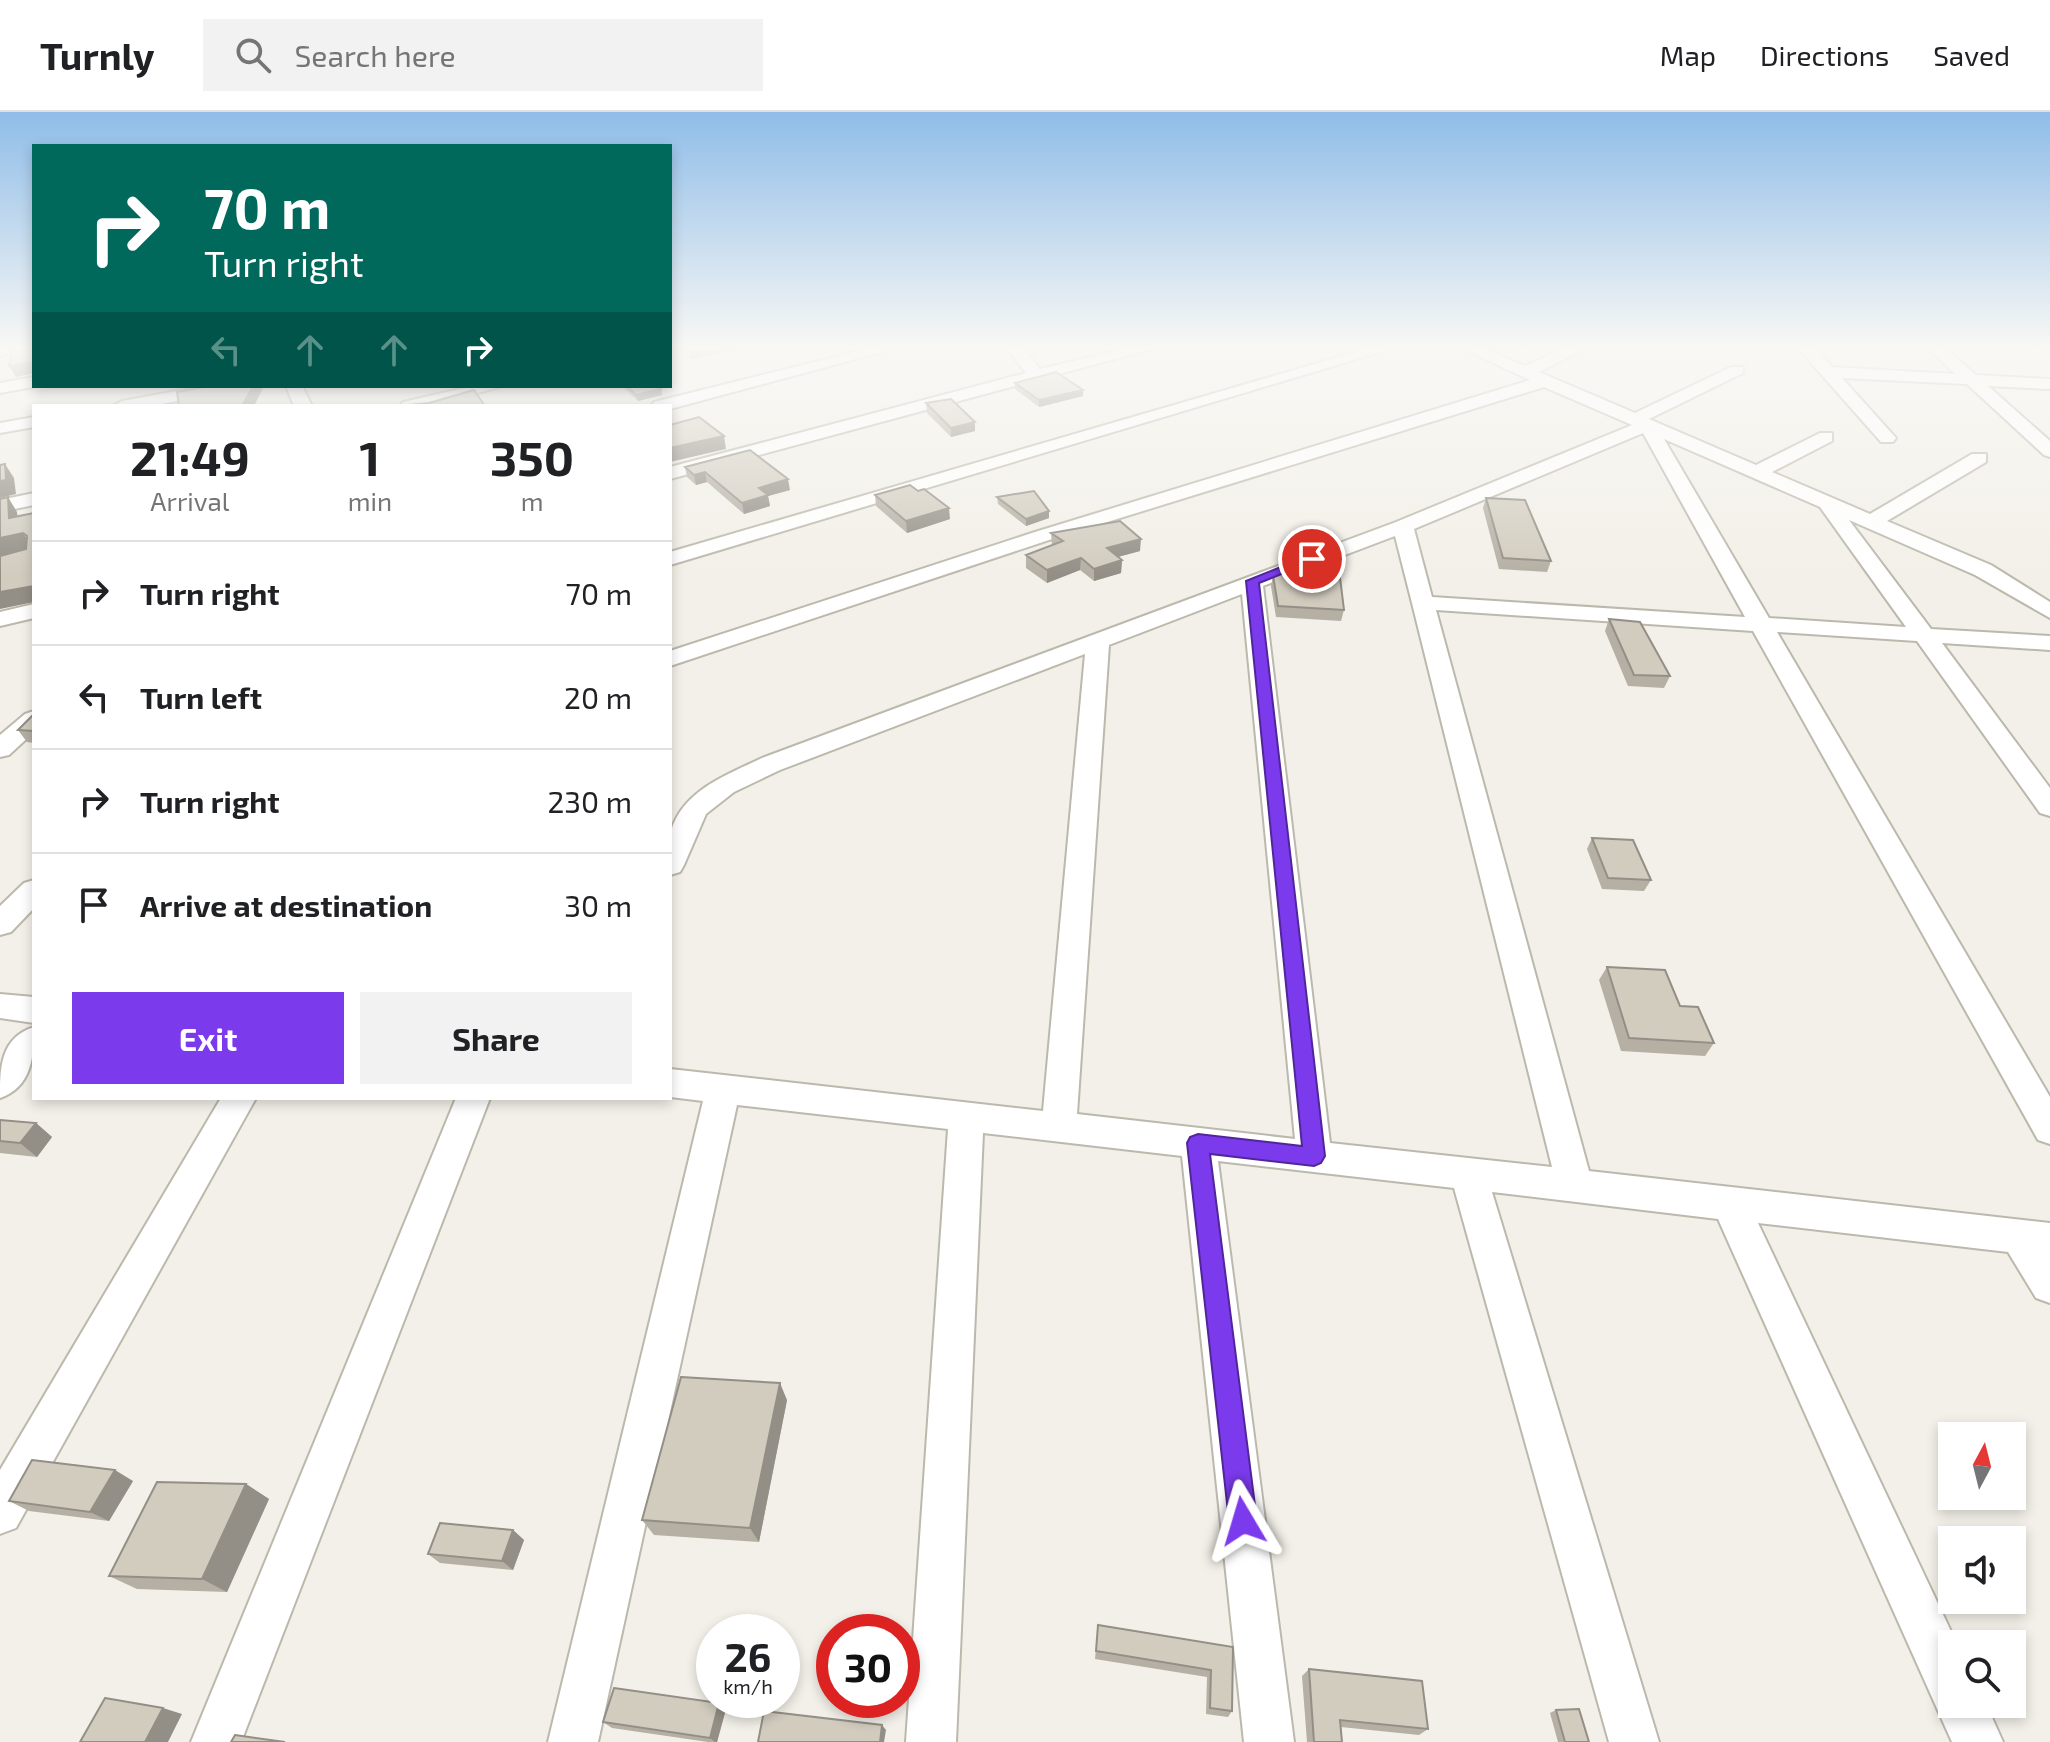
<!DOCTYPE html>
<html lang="en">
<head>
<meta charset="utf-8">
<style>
  :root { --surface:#fff; --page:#f2f2f2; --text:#202124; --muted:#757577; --line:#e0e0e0; --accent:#7c3aed }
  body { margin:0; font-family:"Exo 2",sans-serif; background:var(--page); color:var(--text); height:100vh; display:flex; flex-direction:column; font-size:30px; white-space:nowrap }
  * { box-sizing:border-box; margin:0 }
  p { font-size:26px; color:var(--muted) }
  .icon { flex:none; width:44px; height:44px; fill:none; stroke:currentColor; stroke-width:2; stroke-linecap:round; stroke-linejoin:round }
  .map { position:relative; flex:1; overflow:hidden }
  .side { position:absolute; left:32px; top:292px; width:640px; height:696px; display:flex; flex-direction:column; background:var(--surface); border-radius:0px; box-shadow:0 4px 12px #0003 }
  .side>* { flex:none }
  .banner { position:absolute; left:32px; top:32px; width:640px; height:244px; border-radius:0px; box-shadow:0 4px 12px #0003; background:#00695c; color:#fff; overflow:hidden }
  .needle { width:52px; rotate:7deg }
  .fabs { position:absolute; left:1938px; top:1310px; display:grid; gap:16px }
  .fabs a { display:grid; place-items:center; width:88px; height:88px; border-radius:0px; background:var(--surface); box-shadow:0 4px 12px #0003; font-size:40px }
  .speed { position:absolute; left:696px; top:1502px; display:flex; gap:16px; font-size:40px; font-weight:700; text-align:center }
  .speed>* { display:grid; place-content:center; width:104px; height:104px; border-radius:50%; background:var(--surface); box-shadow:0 4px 12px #0003; line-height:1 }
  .speed small { font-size:20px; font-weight:400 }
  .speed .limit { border:12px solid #d22; background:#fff; color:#111 }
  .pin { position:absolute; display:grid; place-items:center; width:68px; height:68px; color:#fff; margin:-34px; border:4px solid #fff; border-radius:50%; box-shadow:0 2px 8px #0007 }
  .me { position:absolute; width:88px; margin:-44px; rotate:353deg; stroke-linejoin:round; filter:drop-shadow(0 0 6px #0008) }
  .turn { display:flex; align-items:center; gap:28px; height:168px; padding:0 40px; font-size:36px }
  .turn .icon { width:104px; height:104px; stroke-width:2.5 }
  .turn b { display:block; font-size:56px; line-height:68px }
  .lanes { display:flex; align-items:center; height:76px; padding:0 40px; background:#0003; justify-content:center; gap:40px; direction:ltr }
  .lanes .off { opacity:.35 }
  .eta { display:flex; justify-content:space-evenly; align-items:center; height:136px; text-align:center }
  .eta b { font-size:48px; font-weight:700; line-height:56px }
  .primary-button { display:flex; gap:16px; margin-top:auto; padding:16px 40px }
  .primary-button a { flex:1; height:92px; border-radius:0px; background:var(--accent); color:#fff; font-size:32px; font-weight:700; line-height:92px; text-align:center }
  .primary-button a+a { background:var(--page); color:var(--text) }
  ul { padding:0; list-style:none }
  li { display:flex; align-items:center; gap:24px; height:104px; padding:0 40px; border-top:2px solid var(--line) }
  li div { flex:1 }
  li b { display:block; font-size:30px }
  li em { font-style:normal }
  header { display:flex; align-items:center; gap:48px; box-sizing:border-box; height:112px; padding:0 40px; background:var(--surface); border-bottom:2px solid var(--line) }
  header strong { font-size:38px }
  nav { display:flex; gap:44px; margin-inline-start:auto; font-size:28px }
  .search { width:560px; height:72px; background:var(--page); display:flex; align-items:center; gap:20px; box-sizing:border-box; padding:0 28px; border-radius:0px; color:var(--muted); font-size:30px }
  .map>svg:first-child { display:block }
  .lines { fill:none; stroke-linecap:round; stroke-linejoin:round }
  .street-casing { stroke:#bcb8ac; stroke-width:4 }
  .street { fill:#fff; fill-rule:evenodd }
  .wall { fill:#b5afa4 }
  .shaded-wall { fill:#938f86 }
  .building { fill:#d2ccbf; stroke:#938f86; stroke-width:2 }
  .route { fill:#7c3aed; stroke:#51269a; stroke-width:2 }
</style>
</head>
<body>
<header>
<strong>Turnly</strong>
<div class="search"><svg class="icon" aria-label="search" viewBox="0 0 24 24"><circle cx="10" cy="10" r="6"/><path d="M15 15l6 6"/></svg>Search here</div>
<nav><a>Map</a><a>Directions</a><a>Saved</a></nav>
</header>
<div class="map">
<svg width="2050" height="1630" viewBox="0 0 2050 1630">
  <rect width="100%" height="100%" fill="#f2f0e8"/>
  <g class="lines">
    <defs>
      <path id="street" d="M0 235H33L0 244Z
        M875 235H901L670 297 651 294 654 290Z
        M1006 235H1022L1040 257 1133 235H1159L670 367V355L1026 261Z
        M1373 235H1397L670 453V440Z
        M1459 235H1480L1525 254 1568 235H1589L1539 260 1635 301 1731 255H1743V261L1649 307 1756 353 1820 321H1832V329L1772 360 1870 402 1972 342H1986V350L1887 409 1991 453 2050 490V506L1975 463 1849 408 1931 517 2050 524V538L1942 531 2050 676V704L2040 701 1917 529 1777 520 2050 985V1032L2038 1028 1753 519 1436 498 1589 1059 2050 1111V1191L2036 1186 2008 1140 1758 1111 1957 1532H1952V1592H1986L2003 1630H1952L1718 1107 1492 1080 1659 1630H1609L1454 1076 1218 1049 1294 1630H1244L1182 1044 983 1021 956 1630H906L948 1017 737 993 598 1630H548L703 989 670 985V957L1043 999 1085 542 780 658 734 680 706 702 684 753 680 760 670 763C670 749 667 732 671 719 683 678 727 663 762 646L1396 410 1632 313 1544 275 1049 428 670 554V539L1035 420 1530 268ZM1643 321 1745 505 1432 485 1414 417ZM1664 327 1820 395 1906 515 1769 506ZM1395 424 1412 491 1552 1055 1330 1031 1263 474ZM1242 482 1295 1027 1077 1002 1109 533Z
        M1797 235H1813L1832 255 1955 262 1927 235H1944L1976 263 2050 267V277L1988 274 2050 329V345L2044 343 1967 272 1842 266 1896 326 1893 330H1881Z
        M34 265V274H38L0 281V271Z
        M204 274H240L232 279 150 294H113L122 289Z
        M286 274H302L312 294H294Z
        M473 274H503L431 294H400L403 290Z
        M34 305V315L0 321V311Z
        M34 381V393L0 400V388Z
        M34 492V506L0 514V500Z
        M34 599V620L9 643 0 645V623L25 602Z
        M34 768V796L11 820 0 823V794L24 771Z
        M0 882 34 885V911L0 906Z
        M34 915C34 944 32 975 0 986 0 956 0 926 34 915Z
        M221 986H256L16 1416 0 1422V1358Z
        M456 986H490L241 1630H191Z"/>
    </defs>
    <!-- street casing -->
    <use href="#street" class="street-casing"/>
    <!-- street -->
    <use href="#street" class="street"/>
  </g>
  <!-- wall -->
  <path class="wall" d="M676 235H746L691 247Z
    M1015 271 1083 278V284L1039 295 1015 277Z
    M622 274H658L661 277 662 283 638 289Z
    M926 291 975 310V319L951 325 927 301Z
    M685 355 790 378 768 384 770 394 744 402 707 370 696 373 687 365Z
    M875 383 950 407 907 421 876 394Z
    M997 385 1049 399V406L1026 414 998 392Z
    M1486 386 1551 449 1547 460 1499 457 1483 396Z
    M1051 421 1140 439 1118 445 1122 448 1121 461 1094 469 1080 458 1047 471 1026 456V443L1052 434Z
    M1273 463 1344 498 1341 509 1276 505 1271 474Z
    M1609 507 1670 564 1664 576 1628 574 1605 519Z
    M34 602V631L27 630 18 618Z
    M1592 726 1651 768 1644 779 1602 777 1587 737Z
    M1607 855 1680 894 1714 931 1705 944 1621 939 1599 868Z
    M0 1008 36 1011 52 1025 37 1045 0 1041Z
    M787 1288 759 1430 654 1423 642 1408Z
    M133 1369 109 1409 29 1399 9 1389Z
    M246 1372 269 1387 227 1480 137 1477 109 1464Z
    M513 1418 524 1428 513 1458 440 1451 428 1442Z
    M1098 1513 1233 1535 1232 1599 1228 1605 1206 1602 1207 1565 1095 1547Z
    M1309 1557 1428 1617 1419 1623 1341 1615 1342 1630H1307L1302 1564Z
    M726 1597 717 1630H708L612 1616 603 1610Z
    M1556 1598 1589 1630H1558L1550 1601Z"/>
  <!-- shaded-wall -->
  <path class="shaded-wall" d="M698 235H746L691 247 689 237Z
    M34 249V261L16 265 9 254Z
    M253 274H264L254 294H242Z
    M661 277 662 283 638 289 636 283Z
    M1083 278V284L1039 295V288Z
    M975 310V319L951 325V316Z
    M724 324 726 337 670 350V336Z
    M5 352 14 366 16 382 0 386V369Z
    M705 360 707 370 696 373 694 363Z
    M788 367 790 378 768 384 770 394 744 402 742 391 759 376Z
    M8 385 17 400 19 420 9 406Z
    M949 396 950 407 907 421 906 409Z
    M1049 399V406L1026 414V407Z
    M23 421 33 435 0 444V426Z
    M1141 427 1140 439 1106 448 1107 436Z
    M1081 446 1080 458 1047 471V458Z
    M1122 448 1121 461 1094 469V457Z
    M34 474V490L0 497V480Z
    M36 1011 52 1025 37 1045 20 1031Z
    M780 1271 787 1288 759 1430 750 1416Z
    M115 1358 133 1369 109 1409 90 1400Z
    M246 1372 269 1387 227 1480 202 1467Z
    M513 1418 524 1428 513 1458 502 1449Z
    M719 1591 726 1597 717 1630H715L710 1626Z
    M163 1596 182 1602 168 1630H145Z
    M882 1613 886 1618 884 1630H880Z"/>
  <!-- building -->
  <path class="building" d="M13 235H34V249L9 254Z
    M1056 260 1083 278 1039 288 1015 271Z
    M209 274H253L242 294H179L177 280Z
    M627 274H658L661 277 636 283Z
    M474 278 485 294H398L429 291Z
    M951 287 975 310 951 316 926 291Z
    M699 305 724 324 670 336V313Z
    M750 338 788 367 759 376 768 383 742 391 705 360 694 363 685 355Z
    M5 352 6 368 0 369V353Z
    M910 373 918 379 924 377 949 396 906 409 875 383Z
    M1034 379 1049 399 1026 407 997 385Z
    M8 385 9 406 34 401V474L0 480V444L26 437 27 424 23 421 0 426V387Z
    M1486 386 1525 388 1551 449 1503 446Z
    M1120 409 1141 427 1107 436 1122 448 1094 457 1081 446 1047 458 1026 443 1063 429 1051 421Z
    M1337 441 1344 498 1278 494 1273 463Z
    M1609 507 1640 510 1670 564 1634 563Z
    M34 602V619L18 618Z
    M1592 726 1633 728 1651 768 1608 766Z
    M1607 855 1665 858 1680 894 1698 895 1714 931 1629 926Z
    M0 1008 36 1011 20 1031 0 1029Z
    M681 1265 780 1271 750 1416 642 1408Z
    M32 1348 115 1358 90 1400 9 1389Z
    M157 1370 246 1372 202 1467 109 1464Z
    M440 1411 513 1418 502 1449 428 1442Z
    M1098 1513 1233 1535 1232 1599 1210 1596 1211 1558 1096 1539Z
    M1309 1557 1422 1569 1428 1617 1340 1608 1342 1630H1314Z
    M614 1576 719 1591 710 1626 603 1610Z
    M105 1586 163 1596 145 1630H80Z
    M1579 1597 1589 1630H1565L1556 1598Z
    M764 1599 882 1613 880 1630H758Z
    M235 1623 285 1630H231Z"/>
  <!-- sky -->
  <linearGradient id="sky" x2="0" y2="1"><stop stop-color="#8fbde8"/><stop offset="0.51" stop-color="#f9f8f5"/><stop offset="1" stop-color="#f9f8f5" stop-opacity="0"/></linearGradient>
  <rect width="2050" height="463" fill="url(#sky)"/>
  <!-- route -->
  <path class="route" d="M1308 444 1319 447 1259 471 1325 1044 1321 1051 1314 1054 1210 1042 1257 1409 1253 1419 1243 1423 1233 1419 1229 1409 1187 1031 1190 1025 1198 1022 1302 1034 1246 469Z"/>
</svg>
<div class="fabs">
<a><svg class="needle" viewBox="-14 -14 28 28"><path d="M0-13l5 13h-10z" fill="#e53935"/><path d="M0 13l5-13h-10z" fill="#757577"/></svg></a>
<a><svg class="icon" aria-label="sound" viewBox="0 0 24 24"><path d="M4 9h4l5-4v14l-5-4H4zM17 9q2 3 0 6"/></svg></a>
<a><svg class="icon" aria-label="search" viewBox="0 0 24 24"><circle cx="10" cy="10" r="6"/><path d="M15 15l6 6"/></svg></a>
</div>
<div class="speed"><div>26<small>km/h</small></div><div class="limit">30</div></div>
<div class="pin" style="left:1312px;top:447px;background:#d93025"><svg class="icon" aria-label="arrive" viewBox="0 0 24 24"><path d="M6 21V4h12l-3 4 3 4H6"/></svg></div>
<svg class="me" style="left:1243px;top:1409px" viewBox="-20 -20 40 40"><path d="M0-17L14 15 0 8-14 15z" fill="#7c3aed" stroke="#fff" stroke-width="4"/></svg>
<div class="banner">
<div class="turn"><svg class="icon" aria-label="right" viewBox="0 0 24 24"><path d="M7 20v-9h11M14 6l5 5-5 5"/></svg><div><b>70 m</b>Turn right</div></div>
<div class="lanes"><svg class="icon off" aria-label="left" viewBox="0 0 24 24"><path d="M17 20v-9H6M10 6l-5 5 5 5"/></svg><svg class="icon off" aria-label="ahead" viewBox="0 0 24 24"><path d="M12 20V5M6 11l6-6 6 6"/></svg><svg class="icon off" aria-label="ahead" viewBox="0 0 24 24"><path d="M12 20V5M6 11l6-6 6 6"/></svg><svg class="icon" aria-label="right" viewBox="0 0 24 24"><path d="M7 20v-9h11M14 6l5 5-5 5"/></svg></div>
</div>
<section class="side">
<div class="eta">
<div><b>21:49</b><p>Arrival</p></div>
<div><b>1</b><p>min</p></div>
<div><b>350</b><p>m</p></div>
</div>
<ul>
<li><svg class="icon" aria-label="right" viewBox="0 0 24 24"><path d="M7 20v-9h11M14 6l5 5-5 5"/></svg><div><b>Turn right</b></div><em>70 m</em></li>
<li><svg class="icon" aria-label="left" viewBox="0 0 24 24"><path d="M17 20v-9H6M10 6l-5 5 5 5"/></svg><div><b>Turn left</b></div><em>20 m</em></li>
<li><svg class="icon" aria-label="right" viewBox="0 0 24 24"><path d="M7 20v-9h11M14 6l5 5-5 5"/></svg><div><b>Turn right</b></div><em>230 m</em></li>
<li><svg class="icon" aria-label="arrive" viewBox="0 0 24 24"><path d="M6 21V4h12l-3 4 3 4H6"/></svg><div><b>Arrive at destination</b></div><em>30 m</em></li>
</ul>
<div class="primary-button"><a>Exit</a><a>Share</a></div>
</section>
</div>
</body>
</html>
